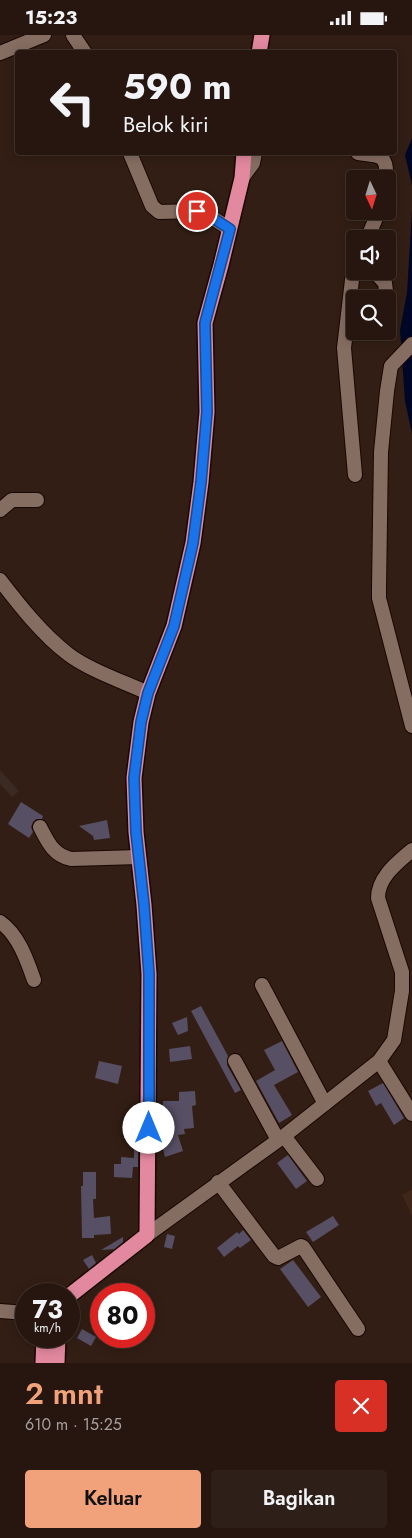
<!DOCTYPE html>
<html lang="id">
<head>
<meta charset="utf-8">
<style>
  :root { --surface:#26160f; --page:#2e1f18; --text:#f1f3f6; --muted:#a49f9e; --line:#42352f; --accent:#f1a27b }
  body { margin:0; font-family:Jost,sans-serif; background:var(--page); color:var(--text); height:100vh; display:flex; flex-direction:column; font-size:19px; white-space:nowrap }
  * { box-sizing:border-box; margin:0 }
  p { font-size:16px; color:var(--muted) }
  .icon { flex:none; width:28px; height:28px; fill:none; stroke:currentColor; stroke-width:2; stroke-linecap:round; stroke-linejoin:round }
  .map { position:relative; height:1328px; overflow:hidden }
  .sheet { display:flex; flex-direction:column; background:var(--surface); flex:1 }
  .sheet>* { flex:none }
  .hud { position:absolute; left:15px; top:15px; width:382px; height:105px; border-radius:5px; box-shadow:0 2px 12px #0003,0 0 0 1px var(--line); background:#26160f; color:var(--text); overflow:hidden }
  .needle { width:32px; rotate:176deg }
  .buttons { position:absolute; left:346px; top:135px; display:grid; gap:10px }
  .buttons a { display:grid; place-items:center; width:50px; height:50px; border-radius:5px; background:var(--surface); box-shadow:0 2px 12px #0003,0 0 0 1px var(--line); font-size:25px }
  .speed { position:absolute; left:15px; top:1248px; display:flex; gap:10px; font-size:25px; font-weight:700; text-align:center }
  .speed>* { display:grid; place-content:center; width:65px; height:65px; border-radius:50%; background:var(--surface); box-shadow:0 2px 12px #0003,0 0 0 1px var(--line); line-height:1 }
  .speed small { font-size:12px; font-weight:400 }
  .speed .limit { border:8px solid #d22; background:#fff; color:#111 }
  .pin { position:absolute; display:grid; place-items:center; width:42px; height:42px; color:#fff; margin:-21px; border:2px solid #fff; border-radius:50%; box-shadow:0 1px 5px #0007 }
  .me { position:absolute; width:55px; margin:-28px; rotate:0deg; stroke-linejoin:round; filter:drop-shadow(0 0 4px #0008) }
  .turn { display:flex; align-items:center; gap:18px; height:105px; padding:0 25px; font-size:22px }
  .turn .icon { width:65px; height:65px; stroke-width:2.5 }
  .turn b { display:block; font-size:35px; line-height:42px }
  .round { display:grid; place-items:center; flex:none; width:52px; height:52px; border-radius:5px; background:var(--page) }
  .headline { display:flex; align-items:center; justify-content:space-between; height:85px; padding:0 25px }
  h1 { font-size:30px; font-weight:600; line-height:38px; color:var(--accent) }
  .cta { display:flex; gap:10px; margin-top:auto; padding:10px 25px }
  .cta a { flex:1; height:58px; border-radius:5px; background:var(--accent); color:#111; font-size:20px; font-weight:600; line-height:58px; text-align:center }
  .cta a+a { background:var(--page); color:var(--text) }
  .status { display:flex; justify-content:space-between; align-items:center; height:35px; padding:0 25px; background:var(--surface); direction:ltr }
  .status svg { height:14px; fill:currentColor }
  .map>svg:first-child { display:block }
  .built { fill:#402519 }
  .education { fill:#3b2a23 }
  .water { fill:#000726 }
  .building { fill:#574f64 }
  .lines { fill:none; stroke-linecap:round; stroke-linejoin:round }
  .minor-casing { stroke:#190702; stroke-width:16 }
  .highway-casing { stroke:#190702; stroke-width:18 }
  .minor { stroke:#866d62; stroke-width:14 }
  .highway { stroke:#e3899f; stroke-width:15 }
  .route-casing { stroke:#114b97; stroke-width:12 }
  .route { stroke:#1a73e8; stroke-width:9 }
</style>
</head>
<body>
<div class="status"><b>15:23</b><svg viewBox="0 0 49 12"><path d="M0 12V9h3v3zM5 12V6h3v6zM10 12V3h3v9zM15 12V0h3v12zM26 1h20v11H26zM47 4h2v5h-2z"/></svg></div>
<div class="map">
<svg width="412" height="1328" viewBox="0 0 412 1328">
  <rect width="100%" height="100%" fill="#321e14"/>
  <!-- built -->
  <path class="built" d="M412 1154V1181L402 1160Z"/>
  <!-- education -->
  <path class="education" d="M0 735 19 756 12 762 0 749Z"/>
  <!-- water -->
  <path class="water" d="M412 103V150L405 120Z
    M412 175V399L405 366 400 295 407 258Z"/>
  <!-- building -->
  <path class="building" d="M21 767 43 781 42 784H36L33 787 31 792 33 797 29 803 8 789Z
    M107 785 110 803 94 805 93 801 79 791Z
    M201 971 228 1021 227 1030 241 1055 235 1058 191 976Z
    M187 982 188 996 178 1000 172 988Z
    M282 1006 298 1037 274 1050 292 1080 279 1088 256 1046 275 1035 264 1015Z
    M190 1011 192 1024 170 1027 169 1014Z
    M99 1026 122 1031 118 1049 95 1043Z
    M383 1048 404 1083 394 1090 381 1068 376 1071 368 1056Z
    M195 1056 196 1070 192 1071 194 1093 184 1094 185 1099 178 1100 183 1116 165 1122 162 1109 164 1108 162 1091 163 1066H179V1057Z
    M134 1114H138V1132H133L132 1143 114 1142V1129H121V1122L134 1123Z
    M288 1120 307 1146 296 1154 277 1128Z
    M83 1137H96V1164H93L94 1183 110 1181 111 1199 94 1200V1203H82L81 1151H83Z
    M333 1181 339 1190 313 1207 306 1197Z
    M243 1195 251 1205 240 1213 238 1211 224 1222 217 1213 237 1197 239 1199Z
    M167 1199 175 1201 172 1214 164 1212Z
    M123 1202V1207L115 1214 101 1215Z
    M92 1220 96 1228 89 1234 83 1225Z
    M293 1225 321 1262 308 1272 280 1234Z
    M82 1294 96 1302 91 1311 77 1303Z"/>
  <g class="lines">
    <defs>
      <path id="minor" d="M73 0 85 18
        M0 18 44 0
        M130 118 152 171 159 177 197 176 208 180 230 194
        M358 118C379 121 388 118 386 144
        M242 143 253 128 255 118
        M367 204 379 176
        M355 236 352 245 344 313 355 440
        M374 236 385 248 387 264
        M412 309 391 331 387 356 381 417 379 554V563L412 691
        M0 475 12 465H37
        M0 545C20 571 42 599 68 619 87 634 124 647 148 658
        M40 792C48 807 53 820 71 824L139 822
        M0 887C18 899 27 925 34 945
        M262 950 325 1069
        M235 1026 278 1105
        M379 1026 412 1079
        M284 1101 317 1144
        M218 1147 274 1221 278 1223 301 1211 303 1212 358 1294
        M147 1200 284 1101 379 1026 394 1005 402 956V937L378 863C378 842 397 828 412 815
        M0 1276 26 1278"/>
      <path id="highway" d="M259 18 262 0
        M69 1261 147 1200 149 939 144 870 136 797 134 743 141 687 148 658 174 591 193 508 201 447 207 377 205 288 221 230 242 143 244 118
        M43 1328 44 1301
        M57 1328 58 1301"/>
    </defs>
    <!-- minor casing -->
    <use href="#minor" class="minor-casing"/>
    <!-- highway casing -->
    <use href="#highway" class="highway-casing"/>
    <!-- minor -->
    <use href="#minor" class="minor"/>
    <!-- highway -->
    <use href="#highway" class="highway"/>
  </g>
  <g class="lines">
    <defs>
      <path id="route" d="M149 1093V939L144 870 136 797 134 743 141 687 148 658 174 591 193 508 201 447 207 377 205 288 230 194 208 180 197 176"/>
    </defs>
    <!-- route casing -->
    <use href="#route" class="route-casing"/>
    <!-- route -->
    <use href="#route" class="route"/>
  </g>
</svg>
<div class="buttons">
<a><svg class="needle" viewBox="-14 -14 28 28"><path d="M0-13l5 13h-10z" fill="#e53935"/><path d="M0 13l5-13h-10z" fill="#a49f9e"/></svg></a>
<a><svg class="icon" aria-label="sound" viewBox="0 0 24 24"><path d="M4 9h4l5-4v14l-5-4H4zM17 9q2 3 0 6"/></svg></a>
<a><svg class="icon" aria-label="search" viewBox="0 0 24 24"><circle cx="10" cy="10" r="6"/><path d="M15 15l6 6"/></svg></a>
</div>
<div class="speed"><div>73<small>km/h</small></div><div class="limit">80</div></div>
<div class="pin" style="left:197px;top:176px;background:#d93025"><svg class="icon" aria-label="arrive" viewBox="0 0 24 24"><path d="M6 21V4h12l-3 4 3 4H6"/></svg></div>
<svg class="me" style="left:149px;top:1093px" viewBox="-20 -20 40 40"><circle r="19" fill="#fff"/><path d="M0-13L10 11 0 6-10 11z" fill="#1a73e8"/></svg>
<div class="hud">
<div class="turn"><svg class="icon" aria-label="left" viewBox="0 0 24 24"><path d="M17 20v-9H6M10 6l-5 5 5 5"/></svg><div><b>590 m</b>Belok kiri</div></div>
</div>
</div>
<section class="sheet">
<div class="headline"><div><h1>2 mnt</h1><p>610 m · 15:25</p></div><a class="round" style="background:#d93025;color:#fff"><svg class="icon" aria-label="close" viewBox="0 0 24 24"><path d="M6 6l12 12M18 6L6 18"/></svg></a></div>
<div class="cta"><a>Keluar</a><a>Bagikan</a></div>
</section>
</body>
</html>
